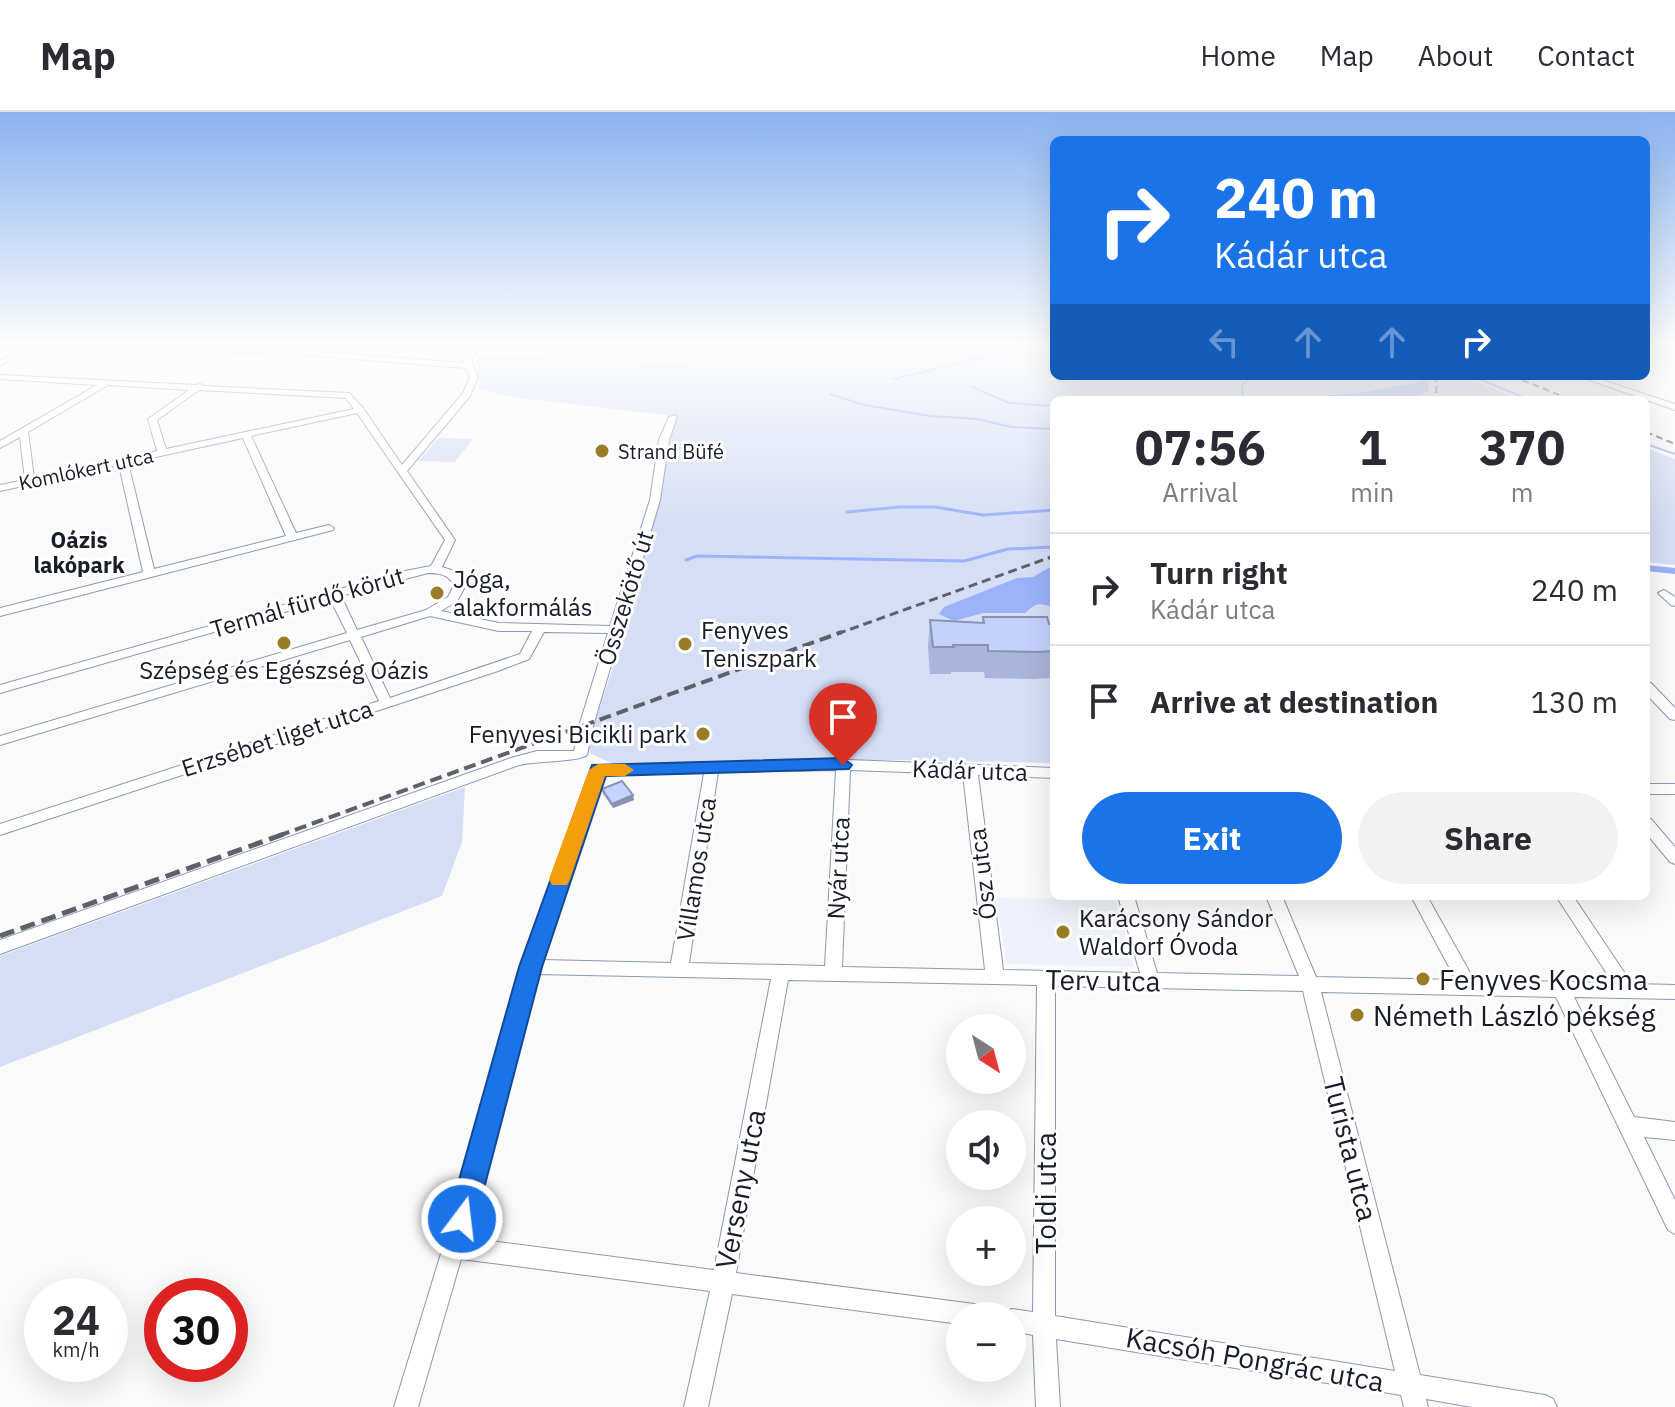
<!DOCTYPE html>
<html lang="en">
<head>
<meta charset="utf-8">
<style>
  :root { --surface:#fff; --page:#f2f2f3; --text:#2b2b33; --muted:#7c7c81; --line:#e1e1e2; --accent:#1a73e8 }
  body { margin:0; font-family:"IBM Plex Sans",sans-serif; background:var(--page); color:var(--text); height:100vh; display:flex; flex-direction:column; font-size:30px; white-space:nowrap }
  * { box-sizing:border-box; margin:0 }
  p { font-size:26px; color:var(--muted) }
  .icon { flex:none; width:44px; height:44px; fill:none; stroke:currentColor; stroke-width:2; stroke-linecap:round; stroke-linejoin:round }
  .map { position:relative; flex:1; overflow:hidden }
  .sheet { position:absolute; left:1050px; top:284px; width:600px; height:504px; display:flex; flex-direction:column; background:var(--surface); border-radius:12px; box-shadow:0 8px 32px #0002 }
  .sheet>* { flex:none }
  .hud { position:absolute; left:1050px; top:24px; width:600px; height:244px; border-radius:12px; box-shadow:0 8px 32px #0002; background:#1a73e8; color:#fff; overflow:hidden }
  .needle { width:52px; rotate:144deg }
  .tools { position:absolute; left:946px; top:902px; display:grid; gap:16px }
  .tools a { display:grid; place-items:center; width:80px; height:80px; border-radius:50%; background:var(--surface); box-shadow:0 8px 32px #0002; font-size:40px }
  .speed { position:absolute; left:24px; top:1166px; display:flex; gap:16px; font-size:40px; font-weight:700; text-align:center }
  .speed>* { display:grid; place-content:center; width:104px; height:104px; border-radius:50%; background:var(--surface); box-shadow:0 8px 32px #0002; line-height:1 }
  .speed small { font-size:20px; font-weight:400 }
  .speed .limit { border:12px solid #d22; background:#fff; color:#111 }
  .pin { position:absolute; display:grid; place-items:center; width:68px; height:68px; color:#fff; margin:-82px -34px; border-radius:50% 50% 50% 0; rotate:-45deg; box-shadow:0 0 8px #0007 }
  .pin .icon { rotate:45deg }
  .me { position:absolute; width:88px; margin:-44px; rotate:15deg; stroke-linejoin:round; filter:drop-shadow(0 0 6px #0008) }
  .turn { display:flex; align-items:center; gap:28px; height:168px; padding:0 32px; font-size:36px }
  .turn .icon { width:104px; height:104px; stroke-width:2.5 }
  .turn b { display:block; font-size:56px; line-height:68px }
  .lanes { display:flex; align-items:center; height:76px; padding:0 32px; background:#0003; justify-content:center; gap:40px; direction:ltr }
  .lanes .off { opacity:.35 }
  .eta { display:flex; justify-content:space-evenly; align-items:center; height:136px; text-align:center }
  .eta b { font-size:48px; font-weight:700; line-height:56px }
  .button { display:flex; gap:16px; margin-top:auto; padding:16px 32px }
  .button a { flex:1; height:92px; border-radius:48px; background:var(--accent); color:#fff; font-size:32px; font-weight:700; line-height:92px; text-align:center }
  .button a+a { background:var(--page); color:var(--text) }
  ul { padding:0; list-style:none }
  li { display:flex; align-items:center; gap:24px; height:112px; padding:0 32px; border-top:2px solid var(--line) }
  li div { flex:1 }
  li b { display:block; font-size:30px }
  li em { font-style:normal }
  header { display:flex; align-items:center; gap:48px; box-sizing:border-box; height:112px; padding:0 40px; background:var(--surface); border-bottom:2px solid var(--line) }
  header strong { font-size:38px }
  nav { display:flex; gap:44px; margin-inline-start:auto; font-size:28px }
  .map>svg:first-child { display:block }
  .built { fill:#eef1f9 }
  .green { fill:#d6def6 }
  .water { fill:#9cb2fa }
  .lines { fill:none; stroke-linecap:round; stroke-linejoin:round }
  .stream-far1 { stroke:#9cb2fa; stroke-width:2 }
  .stream { stroke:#9cb2fa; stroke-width:3 }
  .canal { fill:#9cb2fa; fill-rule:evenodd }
  .minor-casing { stroke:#8c96b6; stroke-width:2 }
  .minor { fill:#fff; fill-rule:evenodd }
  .rail-far3 { stroke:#5f616a; stroke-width:2; stroke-dasharray:7 4; stroke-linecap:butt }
  .rail-far2 { stroke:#5f616a; stroke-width:3; stroke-dasharray:9 5; stroke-linecap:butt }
  .rail-far1 { stroke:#5f616a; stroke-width:4; stroke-dasharray:12 6; stroke-linecap:butt }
  .rail { stroke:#5f616a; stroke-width:5; stroke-dasharray:15 7; stroke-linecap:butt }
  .wall { fill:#a9b5da }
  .shaded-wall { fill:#8993b2 }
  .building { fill:#c4d2fe; stroke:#8993b2; stroke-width:2 }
  .route { fill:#1a73e8; stroke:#114b97; stroke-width:2 }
  .slow { fill:#f59e0b }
  .poi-dot { fill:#987d25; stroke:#fff; stroke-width:3 }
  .labels { text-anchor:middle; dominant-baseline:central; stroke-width:6; stroke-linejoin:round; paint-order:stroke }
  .far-poi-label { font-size:20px; fill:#191d29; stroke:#fff; text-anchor:start }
  .far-street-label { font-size:20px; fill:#191d29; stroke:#fff }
  .far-neighbourhood-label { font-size:22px; font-weight:bold; fill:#191d29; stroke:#fff }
  .poi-label { font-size:24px; fill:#191d29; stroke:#fff; text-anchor:start }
  .street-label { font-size:24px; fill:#191d29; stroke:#fff }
  .near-poi-label { font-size:28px; fill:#191d29; stroke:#fff; text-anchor:start }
  .near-street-label { font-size:28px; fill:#191d29; stroke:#fff }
</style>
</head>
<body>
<header>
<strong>Map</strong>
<nav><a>Home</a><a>Map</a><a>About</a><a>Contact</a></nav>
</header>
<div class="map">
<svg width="1675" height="1295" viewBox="0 0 1675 1295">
  <rect width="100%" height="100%" fill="#fafafa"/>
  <!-- built -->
  <path class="built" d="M996 786 1115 787 1134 855 1007 852Z"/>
  <!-- green -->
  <path class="green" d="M690 234H1054V264H1461L1522 288H1054V651L893 648 613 652 590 641 588 630 628 511 629 469 673 304 510 285 479 277 478 244 683 250Z
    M438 326 473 327 455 350 419 349Z
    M1646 336 1675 347V453L1646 450Z
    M465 675 462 730 442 784 0 955V844Z"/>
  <!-- water -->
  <path class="water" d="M1423 269 1429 272 1428 280 1402 288H1273L1366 280Z
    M1054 453V495C1036 491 1038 490 1025 501H983L954 509 939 502 944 495 1017 466 1033 465Z"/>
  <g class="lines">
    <!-- stream-far1 -->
    <path class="stream-far1" d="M1417 264 1423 269
      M1472 264 1530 288
      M894 267 1030 234
      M970 274 1009 291 1054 294
      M830 282 864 293 930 304 977 307 1011 315 1054 317
      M1243 288 1242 273 1252 264
      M1646 332 1675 342"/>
    <!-- stream -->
    <path class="stream" d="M847 400 900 395H935L983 403 1054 398
      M686 448 697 444 964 449 1008 437 1053 435"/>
    <!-- canal -->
    <path class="canal" d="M1646 453 1675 456V462L1646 459Z"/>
    <defs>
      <path id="minor" d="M24 234H34L0 254V249Z
        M186 234 281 237 464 251 463 248 470 234H478L471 248 478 265 470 284 407 359 455 428 442 455 454 459 466 473 457 489 441 499 499 511 610 514 650 388 659 328 669 305 676 303 677 305 669 328 660 388 593 614 587 643C578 650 536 649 519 653L0 842V828L511 646 537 639H574L579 614 608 521 544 520 529 547 498 559 0 723V712L379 589 350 528 0 633V624L347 521 330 487 0 581V573L400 460 431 454 445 428 357 301 251 324 296 421 329 413 334 416 333 418 0 504V496L143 460 119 353 0 379V373L25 368 20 325 0 336V329L97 273 0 267V263L196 273 200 272 204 274 349 281 363 296 402 353 463 281 470 265 466 256 281 241 116 237 112 235ZM108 273 189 278 148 307 157 339 34 366 28 320ZM199 278 346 286 354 297 166 337 157 308ZM243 326 286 424 154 457 128 351ZM428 461C439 461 448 462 454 473L448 485 426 498 357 518 341 484ZM430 504 499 519H532L520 542 390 586 361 525Z
        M1660 234H1672L1646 245V240Z
        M1578 264H1590L1675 292V298Z
        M1664 478 1675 485V494L1671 493 1658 481Z
        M1646 570 1651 571 1675 596V608L1670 607 1646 582Z
        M848 648 1054 656V666L978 663 1003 858 1140 861 1118 784H1134L1157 861 1299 864 1266 784H1282L1316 865 1456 868 1411 784H1427L1474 868 1613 871 1556 784H1573L1632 872 1675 873V887L1574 885 1634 1005 1675 1010V1028L1644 1025 1675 1088V1122L1668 1118 1556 885 1321 880 1420 1263 1545 1283 1553 1287 1557 1295H1472L1426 1287 1428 1295H1404L1401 1283 1056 1227 1060 1295H1036L1033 1223 1012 1219V1204H1002L1004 1200 1012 1197 1033 1200 1037 873 788 868 736 1161 982 1193 990 1196 993 1204H960V1212L732 1182 708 1295H684L710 1179 461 1147 418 1295H394L443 1135 522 855 593 655ZM836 658 825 854 689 851 718 660ZM850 658 963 662 985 858 842 855ZM704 661 671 851 542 848 604 663ZM538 862 771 867 714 1158 467 1126ZM1055 874 1303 879 1395 1259 1055 1204Z
        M1646 672H1675V682H1646Z
        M1646 706 1651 707 1675 735V752L1670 750 1646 721Z"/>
    </defs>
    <!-- minor casing -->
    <use href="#minor" class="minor-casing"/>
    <!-- minor -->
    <use href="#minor" class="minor"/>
    <!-- rail-far3 -->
    <path class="rail-far3" d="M1433 264 1437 271 1435 288
      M1512 264 1572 288
      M1646 320 1675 332"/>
    <!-- rail-far2 -->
    <path class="rail-far2" d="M837 522 1054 444"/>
    <!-- rail-far1 -->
    <path class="rail-far1" d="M278 724 842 520"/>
    <!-- rail -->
    <path class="rail" d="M0 824 284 722"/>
  </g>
  <!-- wall -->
  <path class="wall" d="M983 505 1054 512V561H1052L1051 566 1033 567 985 566 984 560H951V562H930L928 535 930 508 982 511Z
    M602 677 633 683 634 688 613 696 603 682Z"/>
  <!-- shaded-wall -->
  <path class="shaded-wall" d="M633 683 634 688 613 696 612 692Z"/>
  <!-- building -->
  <path class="building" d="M983 505H1047L1049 512H1054V539L1037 540 988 539V533H953L954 535H933L930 508 984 511Z
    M622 669 633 683 612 692 602 677Z"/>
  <!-- sky -->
  <linearGradient id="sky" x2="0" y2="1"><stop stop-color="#89b3ef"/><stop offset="0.56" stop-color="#fdfdfd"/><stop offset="1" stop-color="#fdfdfd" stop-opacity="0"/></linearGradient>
  <rect width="1675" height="416" fill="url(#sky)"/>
  <!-- route -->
  <path class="route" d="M843 646 852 653 849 657 606 664 542 855 476 1107 472 1116 462 1120 452 1116 448 1107 519 855 592 653Z"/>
  <!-- slow -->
  <path class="slow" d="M598 652H625L634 658 625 664H605L570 767 567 773H552L549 767 589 658Z"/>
  <!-- markers -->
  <g class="poi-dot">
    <circle cx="602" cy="339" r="8"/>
    <circle cx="437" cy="481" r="8"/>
    <circle cx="284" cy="531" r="8"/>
    <circle cx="685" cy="532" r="8"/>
    <circle cx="703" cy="622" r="8"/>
    <circle cx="1063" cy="820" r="8"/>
    <circle cx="1423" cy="867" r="8"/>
    <circle cx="1357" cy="903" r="8"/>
  </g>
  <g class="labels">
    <!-- far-poi labels -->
    <g class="far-poi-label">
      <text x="618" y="339">Strand Büfé</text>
    </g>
    <!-- far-street labels -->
    <g class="far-street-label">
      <text transform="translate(86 357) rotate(-12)">Komlókert utca</text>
    </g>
    <!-- far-neighbourhood labels -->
    <g class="far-neighbourhood-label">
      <text x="79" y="427">Oázis<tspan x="79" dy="25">lakópark</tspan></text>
    </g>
    <!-- poi labels -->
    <g class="poi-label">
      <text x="453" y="467">Jóga,<tspan x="453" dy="28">alakformálás</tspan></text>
      <text x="701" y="518">Fenyves<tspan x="701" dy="28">Teniszpark</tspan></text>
      <text x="284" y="558" text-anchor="middle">Szépség és Egészség Oázis</text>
      <text x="687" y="622" text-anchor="end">Fenyvesi Bicikli park</text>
      <text x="1079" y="806">Karácsony Sándor<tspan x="1079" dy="28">Waldorf Óvoda</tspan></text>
    </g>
    <!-- street labels -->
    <g class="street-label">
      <text transform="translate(625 486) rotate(-73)">Összekötő út</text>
      <text transform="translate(307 490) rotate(-16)">Termál fürdő körút</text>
      <text transform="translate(277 626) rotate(-18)">Erzsébet liget utca</text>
      <text transform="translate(970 658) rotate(2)">Kádár utca</text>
      <text transform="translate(838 756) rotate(-87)">Nyár utca</text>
      <text transform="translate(696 757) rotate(-81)">Villamos utca</text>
      <text transform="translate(982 762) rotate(-97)">Ősz utca</text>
    </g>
    <!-- near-poi labels -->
    <g class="near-poi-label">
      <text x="1439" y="867">Fenyves Kocsma</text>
      <text x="1373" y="903">Németh László pékség</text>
    </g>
    <!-- near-street labels -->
    <g class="near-street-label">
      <text transform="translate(1103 868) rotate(1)">Terv utca</text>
      <text transform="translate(1351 1037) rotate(76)">Turista utca</text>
      <text transform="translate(740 1077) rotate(-79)">Verseny utca</text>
      <text transform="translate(1045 1081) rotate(-90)">Toldi utca</text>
      <text transform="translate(1255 1247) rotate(10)">Kacsóh Pongrác utca</text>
    </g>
  </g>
</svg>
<div class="tools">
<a><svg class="needle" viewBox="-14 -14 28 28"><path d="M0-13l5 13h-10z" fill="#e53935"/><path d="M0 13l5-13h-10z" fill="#7c7c81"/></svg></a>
<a><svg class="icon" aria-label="sound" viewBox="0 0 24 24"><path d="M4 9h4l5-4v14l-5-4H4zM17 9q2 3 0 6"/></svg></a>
<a>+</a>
<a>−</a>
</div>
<div class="speed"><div>24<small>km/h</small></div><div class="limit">30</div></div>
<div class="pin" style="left:843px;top:653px;background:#d93025"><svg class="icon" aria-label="arrive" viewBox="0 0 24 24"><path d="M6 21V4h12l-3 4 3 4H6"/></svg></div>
<svg class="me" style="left:462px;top:1107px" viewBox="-20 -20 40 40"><circle r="17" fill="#1a73e8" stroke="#fff" stroke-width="3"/><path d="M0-11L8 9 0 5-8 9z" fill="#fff"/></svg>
<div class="hud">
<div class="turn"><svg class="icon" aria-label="right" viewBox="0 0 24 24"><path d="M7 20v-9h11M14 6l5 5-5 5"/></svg><div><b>240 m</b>Kádár utca</div></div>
<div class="lanes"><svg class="icon off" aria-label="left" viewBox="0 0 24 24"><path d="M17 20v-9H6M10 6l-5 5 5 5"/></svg><svg class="icon off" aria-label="ahead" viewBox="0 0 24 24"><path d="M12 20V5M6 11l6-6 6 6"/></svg><svg class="icon off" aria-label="ahead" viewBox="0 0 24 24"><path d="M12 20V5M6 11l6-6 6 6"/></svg><svg class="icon" aria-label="right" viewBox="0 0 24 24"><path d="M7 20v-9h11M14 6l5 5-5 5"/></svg></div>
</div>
<section class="sheet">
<div class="eta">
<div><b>07:56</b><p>Arrival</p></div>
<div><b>1</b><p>min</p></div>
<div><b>370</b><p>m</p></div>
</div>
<ul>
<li><svg class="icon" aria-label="right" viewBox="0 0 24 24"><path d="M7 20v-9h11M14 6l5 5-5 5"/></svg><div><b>Turn right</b><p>Kádár utca</p></div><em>240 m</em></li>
<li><svg class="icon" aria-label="arrive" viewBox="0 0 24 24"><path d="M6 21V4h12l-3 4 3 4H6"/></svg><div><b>Arrive at destination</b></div><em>130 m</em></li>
</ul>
<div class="button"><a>Exit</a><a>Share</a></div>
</section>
</div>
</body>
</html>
